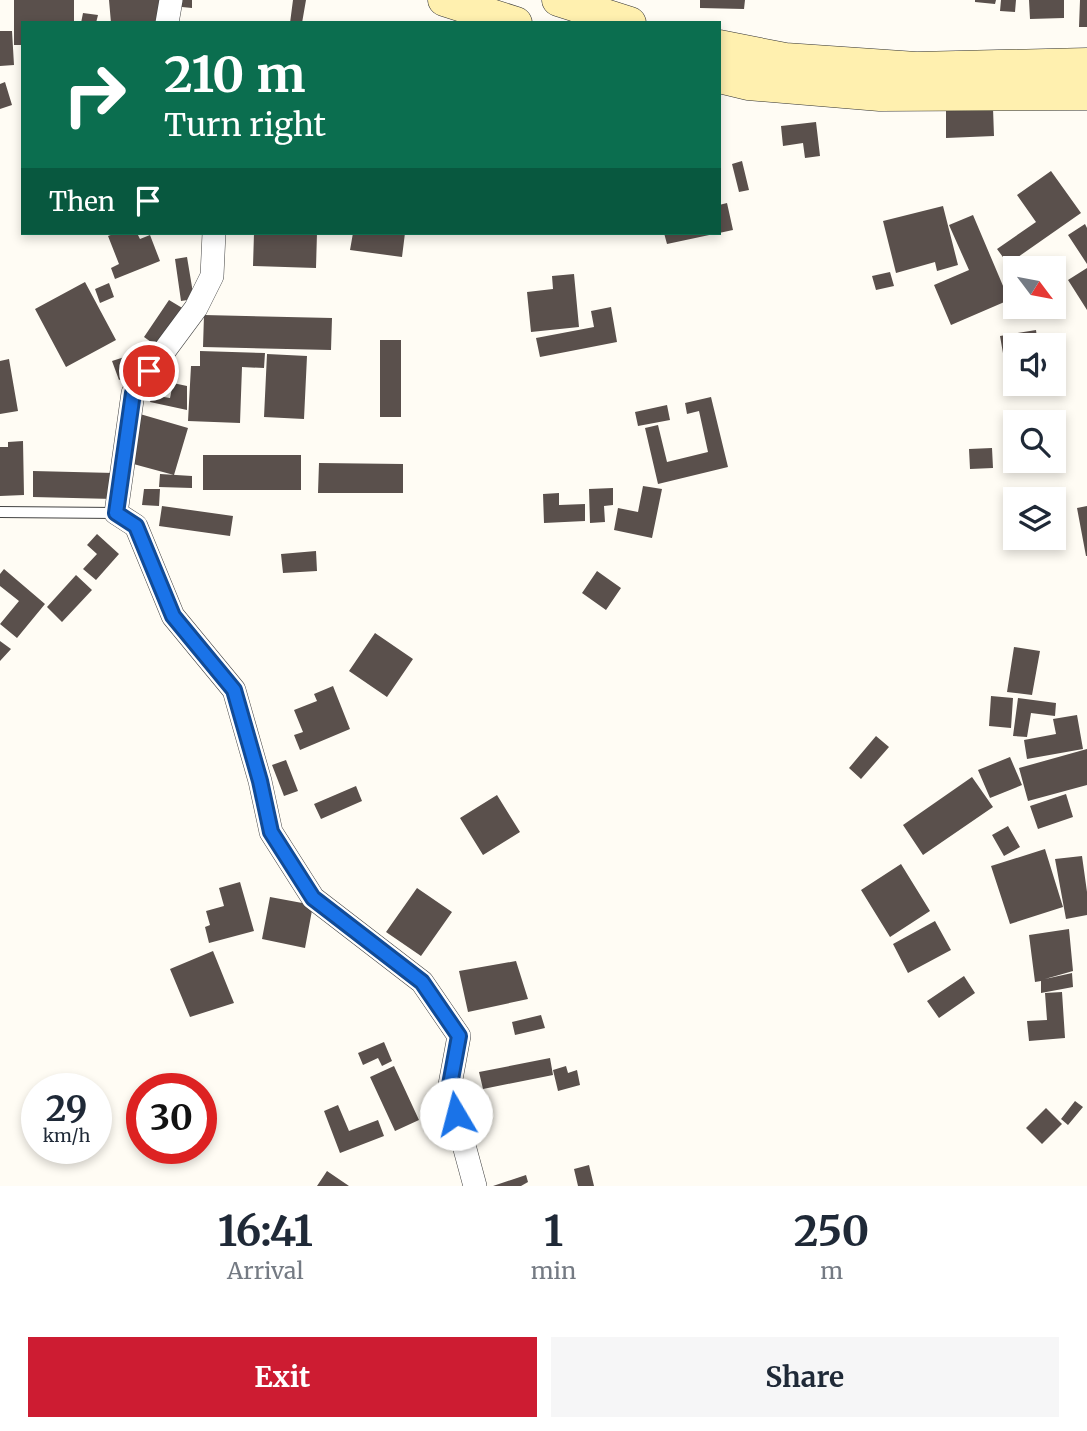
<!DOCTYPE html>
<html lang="en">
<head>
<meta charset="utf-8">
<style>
  :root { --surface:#fff; --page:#f6f6f7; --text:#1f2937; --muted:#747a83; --accent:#cd1c32 }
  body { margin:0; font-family:Merriweather,serif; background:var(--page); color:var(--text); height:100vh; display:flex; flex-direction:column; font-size:26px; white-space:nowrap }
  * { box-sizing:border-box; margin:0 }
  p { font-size:23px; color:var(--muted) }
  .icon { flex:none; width:38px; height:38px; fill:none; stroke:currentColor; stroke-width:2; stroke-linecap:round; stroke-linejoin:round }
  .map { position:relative; height:1186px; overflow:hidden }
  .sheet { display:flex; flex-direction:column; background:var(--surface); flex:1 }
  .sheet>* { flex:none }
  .top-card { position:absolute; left:21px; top:21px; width:700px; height:214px; border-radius:0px; box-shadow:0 4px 10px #0003; background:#0b6e4f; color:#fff; overflow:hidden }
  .needle { width:46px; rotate:122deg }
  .buttons { position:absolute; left:1003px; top:256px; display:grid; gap:14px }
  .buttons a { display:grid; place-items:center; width:63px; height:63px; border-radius:0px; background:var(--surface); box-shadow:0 4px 10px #0003; font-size:35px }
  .speed { position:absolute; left:21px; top:1073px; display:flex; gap:14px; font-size:35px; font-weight:700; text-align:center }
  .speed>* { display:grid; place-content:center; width:91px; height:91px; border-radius:50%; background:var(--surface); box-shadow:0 4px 10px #0003; line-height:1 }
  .speed small { font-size:18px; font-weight:400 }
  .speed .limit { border:10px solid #d22; background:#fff; color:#111 }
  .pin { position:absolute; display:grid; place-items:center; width:60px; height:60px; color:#fff; margin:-30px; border:4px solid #fff; border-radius:50%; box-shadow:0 2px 7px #0007 }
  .me { position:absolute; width:77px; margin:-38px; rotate:352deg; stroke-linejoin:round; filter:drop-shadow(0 0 5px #0008) }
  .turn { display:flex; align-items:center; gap:24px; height:147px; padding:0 28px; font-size:32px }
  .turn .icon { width:91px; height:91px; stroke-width:2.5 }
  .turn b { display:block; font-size:49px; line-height:60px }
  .then { display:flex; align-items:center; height:66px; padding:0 28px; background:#0003; gap:14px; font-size:26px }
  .eta { display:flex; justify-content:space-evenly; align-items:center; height:119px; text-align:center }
  .eta b { font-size:42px; font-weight:700; line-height:49px }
  .button { display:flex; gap:14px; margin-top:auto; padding:14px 28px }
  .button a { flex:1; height:80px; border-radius:0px; background:var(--accent); color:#fff; font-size:28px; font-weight:700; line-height:80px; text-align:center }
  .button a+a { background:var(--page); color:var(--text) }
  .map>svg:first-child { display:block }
  .building { fill:#5a504c }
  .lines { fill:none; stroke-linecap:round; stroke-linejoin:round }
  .service-casing { stroke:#434343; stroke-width:12 }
  .minor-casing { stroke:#434343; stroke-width:24 }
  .secondary-casing { stroke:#323232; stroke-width:33 }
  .service { stroke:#fff; stroke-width:10 }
  .minor { stroke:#fff; stroke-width:23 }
  .secondary { stroke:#fff0af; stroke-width:32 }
  .route-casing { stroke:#114b97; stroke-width:18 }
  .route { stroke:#1a73e8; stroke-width:12 }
</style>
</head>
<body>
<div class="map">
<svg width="1087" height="1186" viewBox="0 0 1087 1186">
  <rect width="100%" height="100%" fill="#fffcf4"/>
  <!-- building -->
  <path class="building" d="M14 0H74V23H23V45H14Z
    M109 0H161L162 23H111Z
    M182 0H192V8L182 7Z
    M293 0H306L302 23H290Z
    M700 0H745L744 9 700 8Z
    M975 0H996L995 4 975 2Z
    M1001 0H1016L1015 12 1000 11Z
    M1029 0H1064V18L1030 19Z
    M1080 0H1087V27H1079Z
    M83 13 98 15 96 23H81Z
    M0 31H12L14 65 0 66Z
    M5 82 12 105 0 109V84Z
    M993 108 994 136 946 138V109Z
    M816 122 820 156 805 158 803 143 783 146 781 126Z
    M742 161 749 190 739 192 732 164Z
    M1051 171 1081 213 1008 264 997 249 1036 222 1017 195Z
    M727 203 733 230 719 233V205Z
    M943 206 958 265 937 271 935 262 896 273 883 221Z
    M973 215 1009 300 951 325 934 285 969 270 949 225Z
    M1085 224 1087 228V264L1068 235Z
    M116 233H137L140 239 150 235 160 261 115 279 111 268 119 264 108 236Z
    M254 233H317L316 268 253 266Z
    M353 233H405L402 257 350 250Z
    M664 233H714V234L667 244Z
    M187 257 194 299 181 301 175 259Z
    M1087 268V310L1068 280Z
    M890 272 894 286 876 290 872 276Z
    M574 274 579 327 531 332 527 292 553 289 552 276Z
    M85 282 116 340 66 367 35 309Z
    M109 283 114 297 100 303 95 289Z
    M169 300 184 309 158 347 144 337Z
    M611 307 617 342 540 357 536 338 594 327 591 311Z
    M204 315 332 318 331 350 203 347Z
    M1036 330 1038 345H1015V357L1004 359 1000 336Z
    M380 340H401V417H380Z
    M143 351 149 368 119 380 112 361Z
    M200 351 265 353 264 368 242 367 240 423 188 421 191 366H200Z
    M267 354 307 356 304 419 264 417Z
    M9 359 18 411 0 414V361Z
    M173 383 187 386V410L150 402 152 395 170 398Z
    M711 397 728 467 658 484 645 428 658 425 667 462 708 452 699 411 687 414 685 403Z
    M667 405 670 420 638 426 635 412Z
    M140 414 188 428 174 475 126 462Z
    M23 441 24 495 0 496V447H8V442Z
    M992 448 993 468 970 469 969 449Z
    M203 455H301V490H203Z
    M319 463 403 464V493H318Z
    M33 471 114 473 113 499 33 497Z
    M160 474 192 476V488L159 487Z
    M643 486 662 489 652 538 614 530 618 508 638 512Z
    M613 488V505L604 506 605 522 590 523 589 489Z
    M144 489H160L159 506 142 505Z
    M559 493V505L585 504V521L544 523 543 494Z
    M162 506 233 516 230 536 159 526Z
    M1087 506V556H1086L1077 508Z
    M97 534 119 554 96 580 83 569 97 554 87 545Z
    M316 551 317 571 283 573 281 554Z
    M4 569 45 604 17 638 0 624 19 601 0 586V574Z
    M597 571 621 588 606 610 582 593Z
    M76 575 92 590 62 622 47 607Z
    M375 633 413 659 387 697 349 671Z
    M0 641 11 649 0 661Z
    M1014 647 1040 651 1032 695 1007 692Z
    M333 686 350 729 300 750 294 735 303 732 294 710 317 701 314 694Z
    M991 696 1013 698 1011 728 989 726Z
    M1018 698 1056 703 1055 716 1031 713 1027 737 1013 736Z
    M1077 715 1083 749 1027 759 1024 740 1056 734 1053 719Z
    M876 736 889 747 861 779 849 768Z
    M1087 749V785L1028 801 1019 768Z
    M1010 757 1022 785 990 798 978 770Z
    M286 760 298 791 284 796 272 765Z
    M972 777 993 807 923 855 903 825Z
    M356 786 362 801 321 819 314 804Z
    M1066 794 1073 817 1038 829 1030 806Z
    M497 795 520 832 483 855 460 818Z
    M1008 826 1020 847 1004 856 992 835Z
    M1045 849 1063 907 1010 924 991 866Z
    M1082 856 1087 892V915L1066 919 1055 859Z
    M901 864 930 911 890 937 861 890Z
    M240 882 254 931 209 943 205 927 210 925 206 911 224 906 219 888Z
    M417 888 452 912 421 956 386 932Z
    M270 897 313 905 305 948 262 939Z
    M935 921 951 950 908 973 893 944Z
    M1069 929 1073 971 1045 979 1072 973 1073 987 1041 993V981L1035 982 1029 935Z
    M213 951 234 1003 190 1017 170 969Z
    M516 961 528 999 468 1012 459 971Z
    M964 976 975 993 939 1018 927 1001Z
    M1062 992 1065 1038 1029 1041 1027 1021 1047 1020 1045 993Z
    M541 1015 545 1028 515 1035 512 1022Z
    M384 1042 392 1061 382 1066 378 1058 363 1065 358 1053Z
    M550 1058 553 1075 483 1089 479 1072Z
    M394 1066 419 1120 395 1131 370 1077Z
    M566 1066 568 1073 577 1070 580 1085 558 1091 553 1070Z
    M1075 1101 1083 1107 1068 1125 1061 1119Z
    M338 1105 349 1131 378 1120 384 1136 340 1153 324 1111Z
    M1046 1108 1062 1124 1042 1144 1026 1128Z
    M589 1165 594 1186H578L574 1169Z
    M327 1171 349 1186H317Z
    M526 1175 528 1182 521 1186H493Z"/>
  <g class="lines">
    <defs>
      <path id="service" d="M0 512 116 513"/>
      <path id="minor" d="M167 23 171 0
        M214 233 212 276 196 308 133 393 116 513 136 526 173 616 234 690 260 781 271 832 313 898 422 982 459 1036 449 1090 475 1186"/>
      <path id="secondary" d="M444 0 516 23
        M558 0 630 23
        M719 46 785 59 916 68 1087 64
        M719 77 748 84 880 95 1087 94"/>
    </defs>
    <!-- service casing -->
    <use href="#service" class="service-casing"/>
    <!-- minor casing -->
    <use href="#minor" class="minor-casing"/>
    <!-- secondary casing -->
    <use href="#secondary" class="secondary-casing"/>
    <!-- service -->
    <use href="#service" class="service"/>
    <!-- minor -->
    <use href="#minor" class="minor"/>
    <!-- secondary -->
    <use href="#secondary" class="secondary"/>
  </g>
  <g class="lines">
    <defs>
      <path id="route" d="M149 371 133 393 116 513 136 526 173 616 234 690 260 781 271 832 313 898 422 982 459 1036 449 1090 456 1114"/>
    </defs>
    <!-- route casing -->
    <use href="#route" class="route-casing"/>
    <!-- route -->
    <use href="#route" class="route"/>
  </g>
</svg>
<div class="buttons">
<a><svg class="needle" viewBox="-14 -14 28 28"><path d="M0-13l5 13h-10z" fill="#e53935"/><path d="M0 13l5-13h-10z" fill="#747a83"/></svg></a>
<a><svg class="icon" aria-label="sound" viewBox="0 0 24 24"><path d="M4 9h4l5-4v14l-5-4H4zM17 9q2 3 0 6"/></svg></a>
<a><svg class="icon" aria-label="search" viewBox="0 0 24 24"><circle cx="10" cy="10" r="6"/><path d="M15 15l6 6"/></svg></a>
<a><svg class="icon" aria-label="layers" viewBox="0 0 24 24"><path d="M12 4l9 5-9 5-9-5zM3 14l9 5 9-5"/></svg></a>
</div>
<div class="speed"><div>29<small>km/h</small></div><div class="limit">30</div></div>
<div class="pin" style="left:149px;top:371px;background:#d93025"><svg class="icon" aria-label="arrive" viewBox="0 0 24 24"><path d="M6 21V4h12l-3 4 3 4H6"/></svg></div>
<svg class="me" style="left:456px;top:1114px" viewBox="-20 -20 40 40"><circle r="19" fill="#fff"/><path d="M0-13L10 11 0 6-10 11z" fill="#1a73e8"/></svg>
<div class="top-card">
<div class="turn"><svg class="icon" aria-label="right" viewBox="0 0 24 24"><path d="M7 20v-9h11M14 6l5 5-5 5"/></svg><div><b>210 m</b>Turn right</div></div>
<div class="then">Then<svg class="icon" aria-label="arrive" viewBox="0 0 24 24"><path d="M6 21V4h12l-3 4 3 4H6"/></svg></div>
</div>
</div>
<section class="sheet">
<div class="eta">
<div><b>16:41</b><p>Arrival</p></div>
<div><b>1</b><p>min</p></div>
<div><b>250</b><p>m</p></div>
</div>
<div class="button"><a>Exit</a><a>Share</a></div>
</section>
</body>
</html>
